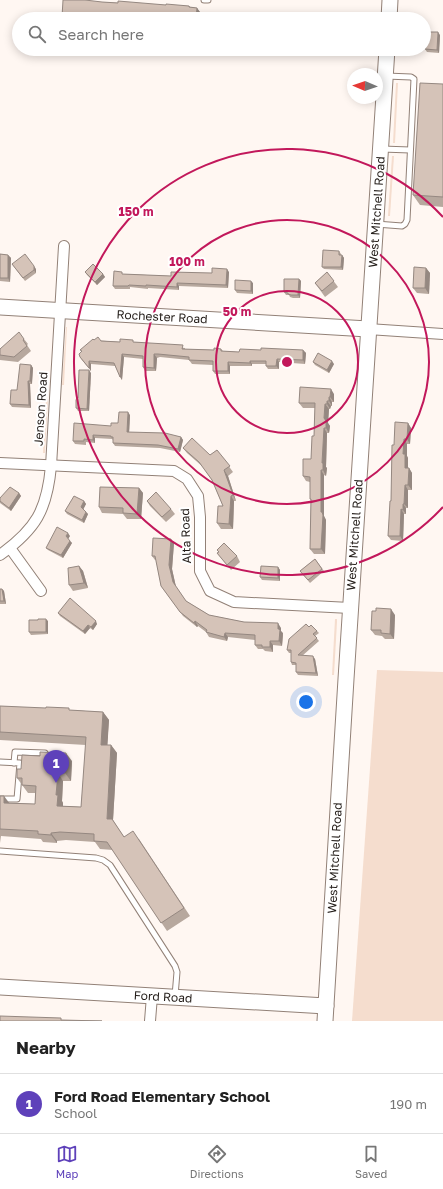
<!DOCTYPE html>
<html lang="en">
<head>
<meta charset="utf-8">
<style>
  body { margin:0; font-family:"Golos Text",sans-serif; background:#f6f6f6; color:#222 }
  .compass { position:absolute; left:347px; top:68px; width:36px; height:36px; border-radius:50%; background:#fff; box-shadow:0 2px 10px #0003; rotate:272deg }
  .you { position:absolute; left:306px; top:702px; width:14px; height:14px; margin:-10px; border:3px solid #fff; border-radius:50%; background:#1a73e8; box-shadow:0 0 0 6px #1a73e833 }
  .badge { display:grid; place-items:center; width:26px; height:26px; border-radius:50%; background:#5e41ba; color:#fff; font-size:13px; font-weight:700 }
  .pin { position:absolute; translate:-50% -33px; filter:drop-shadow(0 1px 2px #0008) }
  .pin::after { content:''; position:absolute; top:21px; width:14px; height:12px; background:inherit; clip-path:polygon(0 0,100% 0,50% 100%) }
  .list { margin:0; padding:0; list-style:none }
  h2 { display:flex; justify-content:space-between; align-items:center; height:52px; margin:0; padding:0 16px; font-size:17px }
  h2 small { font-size:13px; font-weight:400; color:#767676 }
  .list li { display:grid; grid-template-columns:26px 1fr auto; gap:12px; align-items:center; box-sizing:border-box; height:60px; padding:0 16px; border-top:1px solid #e0e0e0 }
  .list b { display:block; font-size:15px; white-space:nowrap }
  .list p { margin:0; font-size:13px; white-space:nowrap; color:#767676 }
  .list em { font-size:13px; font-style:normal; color:#767676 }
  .icon { flex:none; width:22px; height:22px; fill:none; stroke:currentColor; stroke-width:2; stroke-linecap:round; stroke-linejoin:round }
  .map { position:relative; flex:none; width:443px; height:1021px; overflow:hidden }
  .search { position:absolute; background:#fff; box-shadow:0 2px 10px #0003; left:12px; right:12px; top:12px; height:44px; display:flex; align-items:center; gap:10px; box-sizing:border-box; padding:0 14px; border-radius:22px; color:#767676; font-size:15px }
  .sheet { height:112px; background:#fff }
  nav { display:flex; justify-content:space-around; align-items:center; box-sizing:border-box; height:56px; border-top:1px solid #e0e0e0; background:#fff; font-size:11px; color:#767676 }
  nav a { display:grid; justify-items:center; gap:2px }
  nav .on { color:#5e41ba }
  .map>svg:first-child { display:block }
  .green { fill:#f5ddce }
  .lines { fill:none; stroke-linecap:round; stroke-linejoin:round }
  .lane-casing { stroke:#928177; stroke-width:7 }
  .street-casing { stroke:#928177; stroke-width:12 }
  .secondary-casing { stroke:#928177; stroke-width:17 }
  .lane { stroke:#fff; stroke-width:5 }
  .street { stroke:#fff; stroke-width:10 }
  .secondary { stroke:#fff; stroke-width:15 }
  .wall { fill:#b7a89e }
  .shaded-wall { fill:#958881 }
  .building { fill:#d5c3b8; stroke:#958881 }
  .ring { fill:none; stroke:#c2185b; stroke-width:2 }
  .labels { text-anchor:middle; stroke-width:4; stroke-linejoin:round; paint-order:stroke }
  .street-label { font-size:12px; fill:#241e1a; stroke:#fff }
  .centre { fill:#c2185b; stroke:#fff; stroke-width:2 }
  .ring-label { font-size:12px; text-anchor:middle; font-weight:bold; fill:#c2185b; stroke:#fff; stroke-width:4; stroke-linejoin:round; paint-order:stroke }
</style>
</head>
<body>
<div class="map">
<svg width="443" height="1021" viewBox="0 0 443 1021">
  <rect width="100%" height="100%" fill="#fff7f2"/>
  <g class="green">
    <polygon points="396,83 398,83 395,143 393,143"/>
    <polygon points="392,156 394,156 390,216 388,216"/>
    <polygon points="66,327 67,327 64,385 62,385"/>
    <polygon points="46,399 48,399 45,453 43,453"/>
    <polygon points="335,619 337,619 337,622 334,675 332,675"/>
    <polygon points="377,670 443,672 443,1021 352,1021"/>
  </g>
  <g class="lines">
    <defs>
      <g id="lane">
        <polyline points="204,0 208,0"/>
        <polyline points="382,149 410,150"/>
        <polyline points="376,224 402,226 405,224 407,220 414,79 411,77 386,76"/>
        <polyline points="0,762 20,763 17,799 0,799"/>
        <polyline points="14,763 15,752 45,753"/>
        <polyline points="0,851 96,858 103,860 110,865 175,966 177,972 175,996"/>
      </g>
      <g id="street">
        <polyline points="368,329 443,334"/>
        <polyline points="0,463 174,471 187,479 198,496 200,517 200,571 210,591 234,602 350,608"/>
        <polyline points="10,548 41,591"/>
        <path d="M 0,555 C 36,529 47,510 51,466 L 64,246"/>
        <polyline points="150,1021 152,996"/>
      </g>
      <g id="secondary">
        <polyline points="389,19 390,0"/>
        <polyline points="0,307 368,329"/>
        <polyline points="0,987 326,1006"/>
        <polyline points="325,1021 346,679 387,49"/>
      </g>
    </defs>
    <use href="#lane" class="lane-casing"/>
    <use href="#street" class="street-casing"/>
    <use href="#secondary" class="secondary-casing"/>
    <use href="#lane" class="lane"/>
    <use href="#street" class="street"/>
    <use href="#secondary" class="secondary"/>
  </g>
  <g class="wall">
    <polygon points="102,2 166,5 189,6 190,7 197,8 205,19 63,19 62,17"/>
    <polygon points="440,35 439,53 427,52 425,49"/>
    <polygon points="443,84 443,207 420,205 413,195"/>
    <polygon points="339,251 341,254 341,255 342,255 344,258 343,270 324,269 322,267"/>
    <polygon points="0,254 8,255 11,258 10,282 0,281"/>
    <polygon points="12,264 36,269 36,273 25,281"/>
    <polygon points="426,268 430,273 429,294 417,293 413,288"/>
    <polygon points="85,272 103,274 105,277 97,285 87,275"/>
    <polygon points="229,272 228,288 179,286 179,290 148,288 148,289 130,287 130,289 115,289 113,286 124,274 171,276 212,273"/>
    <polygon points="327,272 338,287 325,297 315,283"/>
    <polygon points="299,279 301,281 300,298 293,298 290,297 289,295 286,295 284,292"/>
    <polygon points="253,283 253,294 237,293 235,290"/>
    <polygon points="24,339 28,344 27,345 31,351 18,362 0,360 0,349"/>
    <polygon points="94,340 120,342 135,342 185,348 185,349 214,350 221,349 223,351 239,352 261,350 303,350 306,353 305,364 279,362 279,369 268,369 266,366 266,364 252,364 252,366 230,366 230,374 215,374 213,371 213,365 192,364 189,360 160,357 157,358 156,371 145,371 143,367 143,359 124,357 122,380 115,366 91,364 91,371 82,360 80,357"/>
    <polygon points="313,362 334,364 329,373 315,365"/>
    <polygon points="31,365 33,368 32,381 32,384 30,384 31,408 12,407 10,404 17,390"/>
    <polygon points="91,373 89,411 78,411 76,408 78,398"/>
    <polygon points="334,394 334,402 332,402 332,406 331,406 330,409 329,409 328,423 330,426 329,433 327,433 326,467 327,468 326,476 324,475 324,516 326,520 325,554 314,554 310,549 311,500 310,499 310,482 306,481 303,476 311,459 314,436 315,408 303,408 299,403"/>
    <polygon points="130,415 129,432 181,437 183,440 180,452 160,448 115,446 113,443 113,440 112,439 95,438 95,443 86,442 86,445 75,444 73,441 118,423"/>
    <polygon points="408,423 411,428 410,444 407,444 407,456 408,458 408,468 409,468 412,473 412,490 408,490 408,508 406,508 406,514 404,514 403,541 391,540 388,536 391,501 394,445"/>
    <polygon points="183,448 210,455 217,450 233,472 228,476 236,501 234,501 233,529 221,529 217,523 223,506 212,480 203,467 187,453"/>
    <polygon points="139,488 143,493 141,519 127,519 123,514 102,513 99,507"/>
    <polygon points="19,493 21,496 11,511 0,503 0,498"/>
    <polygon points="84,501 86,504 83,509 88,514 84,523 67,514 65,511"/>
    <polygon points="147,501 171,509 175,514 166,522 150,506"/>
    <polygon points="70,536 68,539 72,543 63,558 48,550 46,548"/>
    <polygon points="174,543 172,569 176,587 186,601 209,615 244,622 281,628 281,631 283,635 282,646 273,645 273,652 265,651 263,649 258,649 255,645 255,640 228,637 227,641 209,637 206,632 198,626 197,627 183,616 161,586 156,560 155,560 152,556"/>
    <polygon points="217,553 237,556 240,562 231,570"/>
    <polygon points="315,559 324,571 310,583 300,571"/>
    <polygon points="79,566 83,571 88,588 73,591 69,585"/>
    <polygon points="278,567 280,570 280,581 262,580 260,577"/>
    <polygon points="0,589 2,589 4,591 6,604 0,604"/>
    <polygon points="376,611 395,615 394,639 385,639 382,636 375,635 371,630"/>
    <polygon points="58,613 97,624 93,630 90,628 85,634 60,616"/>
    <polygon points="38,620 48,621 48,634 31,635 29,632"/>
    <polygon points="309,627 317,631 319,633 315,636 319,641 302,656 315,659 318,676 298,675 296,672 296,665 292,665 291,662 291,653 289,653 287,650"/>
    <polygon points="0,706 103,712 109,720 107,745 111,745 117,753 113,820 124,837 139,839 190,916 167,931 113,850 100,849 95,842 66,840 57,841 57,843 43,842 41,839 1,836 0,843 0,796 9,803 35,804 35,793 28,793 17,778 21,769 72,761 71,781 63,781 62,801 63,803 63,806 81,807 86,745 0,740"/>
  </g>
  <g class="shaded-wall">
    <polygon points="189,6 197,16 197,8 205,19 196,19 189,7"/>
    <polygon points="438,32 440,35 439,53 437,50"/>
    <polygon points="8,255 11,258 10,282 8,278"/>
    <polygon points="342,255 344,258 343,270 341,267"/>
    <polygon points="34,266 36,269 36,273 34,270"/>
    <polygon points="426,268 430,273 429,294 425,288"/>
    <polygon points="227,269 229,272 228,288 226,285"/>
    <polygon points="103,274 105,277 97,285 95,282"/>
    <polygon points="299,279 301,281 300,298 298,295"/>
    <polygon points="251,281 253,283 253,294 251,291"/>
    <polygon points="177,283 179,286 179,290 177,287"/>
    <polygon points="303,350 306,353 305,364 303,360"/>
    <polygon points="122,354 124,357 122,380 120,377"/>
    <polygon points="154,354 157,358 156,371 154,368"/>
    <polygon points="277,359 279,362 279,369 276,366"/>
    <polygon points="89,361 91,364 91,371 89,368"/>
    <polygon points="250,361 252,364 252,366 250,363"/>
    <polygon points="332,361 334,364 329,373 327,370"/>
    <polygon points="228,362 230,366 230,374 228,371"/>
    <polygon points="31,365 33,368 32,384 30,381"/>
    <polygon points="89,370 91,373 89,411 87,409"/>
    <polygon points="28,381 30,384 31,408 29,405"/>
    <polygon points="331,389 334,394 334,402 330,397"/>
    <polygon points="329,397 332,402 332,406 329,401"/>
    <polygon points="327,401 331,406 330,409 327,404"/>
    <polygon points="325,404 329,409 328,423 330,426 329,433 326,428 324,418"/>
    <polygon points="128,412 130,415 129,435 127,432"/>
    <polygon points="408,423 411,428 410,444 407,439"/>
    <polygon points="324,428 327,433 326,467 327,468 326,476 323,470 322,463"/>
    <polygon points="93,435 95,438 95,443 93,440"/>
    <polygon points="181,437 183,440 180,452 178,449"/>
    <polygon points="404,439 407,444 407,456 408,458 408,472 405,468 403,454"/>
    <polygon points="409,468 412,473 412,490 408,485"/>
    <polygon points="224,470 228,476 236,501 233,495"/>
    <polygon points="321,470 324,475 324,516 326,520 325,554 321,549"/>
    <polygon points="405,485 408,490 408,508 404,504"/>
    <polygon points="139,488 143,493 141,519 137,514"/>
    <polygon points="19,493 21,496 11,511 9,508"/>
    <polygon points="231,496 234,501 233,529 229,524"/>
    <polygon points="84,501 86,504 83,510 81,507"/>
    <polygon points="403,504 406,508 406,514 403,510"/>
    <polygon points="401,509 404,514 403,541 400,536"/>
    <polygon points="86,512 88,514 84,523 82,520"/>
    <polygon points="68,533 70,536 68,539 66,536"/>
    <polygon points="171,539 174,543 172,569 176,587 173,582 169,565"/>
    <polygon points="70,541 72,543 63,558 61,555"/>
    <polygon points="79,566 83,571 88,588 84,583"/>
    <polygon points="278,567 280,570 280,581 278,578"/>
    <polygon points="2,589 4,591 6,604 4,601"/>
    <polygon points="391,609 395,615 394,639 390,634"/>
    <polygon points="46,619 48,621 48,634 46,632"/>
    <polygon points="96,621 97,624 93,630 91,627"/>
    <polygon points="195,621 198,626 197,627 194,623"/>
    <polygon points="278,623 281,628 281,631 283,633 282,646 279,641 278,629"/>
    <polygon points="88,625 90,628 85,634 83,631"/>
    <polygon points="225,633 228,637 227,641 224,637"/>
    <polygon points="270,641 273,645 273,652 270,647"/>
    <polygon points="313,656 315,659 318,676 316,673"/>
    <polygon points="103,712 109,720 107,753 101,745"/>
    <polygon points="111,745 117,753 113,820 107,819"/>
    <polygon points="66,753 72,761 71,781 65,773"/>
    <polygon points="58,773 63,781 62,801 63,803 63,814 57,806 56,795"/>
    <polygon points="4,796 10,804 4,803"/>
    <polygon points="51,833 57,841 57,843 51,835"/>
  </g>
  <g class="building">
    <polygon points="63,0 85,0 102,2 118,3 118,1 166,5 166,4 189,6 189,7 197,8 196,19 96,19 62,17"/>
    <polygon points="426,32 438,32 437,50 425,49"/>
    <polygon points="420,83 443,84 443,197 413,195"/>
    <polygon points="323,250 339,251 339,255 342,255 341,267 322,267"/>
    <polygon points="0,254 8,255 8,278 0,278"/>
    <polygon points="25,254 34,266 34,270 23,278 12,264"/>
    <polygon points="93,264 103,274 95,282 85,272"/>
    <polygon points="414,267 426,268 425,288 413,288"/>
    <polygon points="212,268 227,269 226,285 177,283 177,287 146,285 146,286 129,285 128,286 113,286 114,271 122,272 122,274 171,276 171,272 212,273"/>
    <polygon points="327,272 334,281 322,291 315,283"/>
    <polygon points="284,279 299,279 298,295 291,295 288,294 288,293 284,292"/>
    <polygon points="235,280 251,281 251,291 235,290"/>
    <polygon points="19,332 24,339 23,340 27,346 14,357 0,355 0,349"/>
    <polygon points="98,337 101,341 120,342 120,339 133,340 133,342 183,345 182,349 214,350 214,348 221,349 221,351 239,352 240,349 261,350 261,348 303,350 303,360 277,359 276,366 266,366 266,361 250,361 250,363 228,362 228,371 213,371 213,361 189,360 189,357 158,354 154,354 154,368 143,367 143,356 122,354 120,377 114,363 89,361 89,368 80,357 79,354 82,351 80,350 93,339 94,340"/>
    <polygon points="318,353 332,361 327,370 313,362"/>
    <polygon points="20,364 31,365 30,379 30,381 28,381 29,405 10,404 11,390 17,390"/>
    <polygon points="79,370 89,370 87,409 76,408 76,400 77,398 78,398"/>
    <polygon points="300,387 331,389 330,397 329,397 329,401 327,401 327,404 325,404 324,418 326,421 326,428 324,428 322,463 323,463 323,470 321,470 321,512 322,512 323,515 321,549 310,549 311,499 310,499 310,477 303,476 303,459 311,459 312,436 314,436 315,403 299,403"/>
    <polygon points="119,412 128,412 127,432 165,433 181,437 178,449 158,445 113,443 113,437 111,437 111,436 93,435 93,440 84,439 84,441 73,441 74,423 111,426 111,423 118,423"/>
    <polygon points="395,422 408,423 407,439 404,439 403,454 405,454 405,468 409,468 408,485 405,485 404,504 403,504 403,510 401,509 400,536 388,536 390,501 391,501 392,445 394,445"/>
    <polygon points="192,438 210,455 217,450 230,466 224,470 233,495 231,496 229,524 217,523 218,506 223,506 212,480 199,462 183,448"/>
    <polygon points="10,487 19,493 9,508 0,501 0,498"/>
    <polygon points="100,487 139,488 137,514 123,513 123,508 99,507"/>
    <polygon points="156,492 171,509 162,517 147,501"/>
    <polygon points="74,496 84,501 81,507 86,512 82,520 65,511"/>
    <polygon points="57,527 68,533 66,536 70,541 61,555 46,548"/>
    <polygon points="153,538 171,539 169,565 173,582 186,601 209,615 244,622 278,623 278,629 279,629 280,630 279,641 270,641 270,647 262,647 262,645 255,645 255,635 225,633 224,637 206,632 207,630 195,621 194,623 180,612 161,586 155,556 152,556"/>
    <polygon points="224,543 237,556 227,565 217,553 219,552 217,550"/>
    <polygon points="315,559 322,569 308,580 300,571"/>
    <polygon points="79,566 84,583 69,585 68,568"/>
    <polygon points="261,566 278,567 278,578 260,577"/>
    <polygon points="0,589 2,589 4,601 0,601"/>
    <polygon points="70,598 96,621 91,627 88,625 83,631 58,613"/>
    <polygon points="376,608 391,609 390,634 381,633 381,630 371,630 372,611 376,611"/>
    <polygon points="38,619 46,619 46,632 29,632 29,620 38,620"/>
    <polygon points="306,624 309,627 311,625 317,631 313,634 317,638 298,655 313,656 316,673 296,672 296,663 291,662 291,650 287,650 289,639"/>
    <polygon points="0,706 46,708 46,707 69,708 69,710 103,712 101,745 111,745 107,819 112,819 124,837 133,831 184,908 161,923 107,842 94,841 94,834 60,832 51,833 51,835 38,834 38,831 0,829 0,796 4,796 4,803 35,804 36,786 22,785 22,778 17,778 17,769 21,769 22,755 40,756 40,752 66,753 65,773 58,773 56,795 58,795 57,806 81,807 86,737 0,732"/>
    <polygon points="0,1016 61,1018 61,1020 102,1021 0,1021"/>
  </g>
  <g class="ring">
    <circle cx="287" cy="362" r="71"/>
    <circle cx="287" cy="362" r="142"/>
    <path d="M443 507A213 213 0 1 1 443 217"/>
  </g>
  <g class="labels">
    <g class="street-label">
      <text transform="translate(377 212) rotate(-86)" y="4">West Mitchell Road</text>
      <text transform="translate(162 317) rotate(3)" y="4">Rochester Road</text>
      <text transform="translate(41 409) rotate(-86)" y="4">Jenson Road</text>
      <text transform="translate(355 535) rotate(-86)" y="4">West Mitchell Road</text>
      <text transform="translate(186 536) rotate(-92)" y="4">Alta Road</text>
      <text transform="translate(335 858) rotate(-87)" y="4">West Mitchell Road</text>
      <text transform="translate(163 997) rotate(3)" y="4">Ford Road</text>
    </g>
  </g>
  <circle cx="287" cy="362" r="6" class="centre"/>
  <g class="ring-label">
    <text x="136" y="216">150 m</text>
    <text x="187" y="266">100 m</text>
    <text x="237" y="316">50 m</text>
  </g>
</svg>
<svg class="compass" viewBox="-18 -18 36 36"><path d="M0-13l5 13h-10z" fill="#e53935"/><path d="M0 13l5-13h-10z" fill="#767676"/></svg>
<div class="you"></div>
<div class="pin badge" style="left:56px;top:783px">1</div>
<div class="search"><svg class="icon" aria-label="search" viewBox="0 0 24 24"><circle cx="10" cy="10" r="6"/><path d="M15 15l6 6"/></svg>Search here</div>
</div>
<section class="sheet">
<h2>Nearby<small></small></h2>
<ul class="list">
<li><span class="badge">1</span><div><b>Ford Road Elementary School</b><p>School</p></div><em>190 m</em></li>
</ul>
</section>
<nav>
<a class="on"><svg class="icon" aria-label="map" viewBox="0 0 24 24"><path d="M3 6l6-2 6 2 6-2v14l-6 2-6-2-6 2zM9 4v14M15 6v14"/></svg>Map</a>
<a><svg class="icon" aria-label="directions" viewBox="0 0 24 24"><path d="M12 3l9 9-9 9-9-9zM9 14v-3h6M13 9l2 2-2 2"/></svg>Directions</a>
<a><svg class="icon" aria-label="saved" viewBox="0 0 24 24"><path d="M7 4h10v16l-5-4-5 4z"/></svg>Saved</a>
</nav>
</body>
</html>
